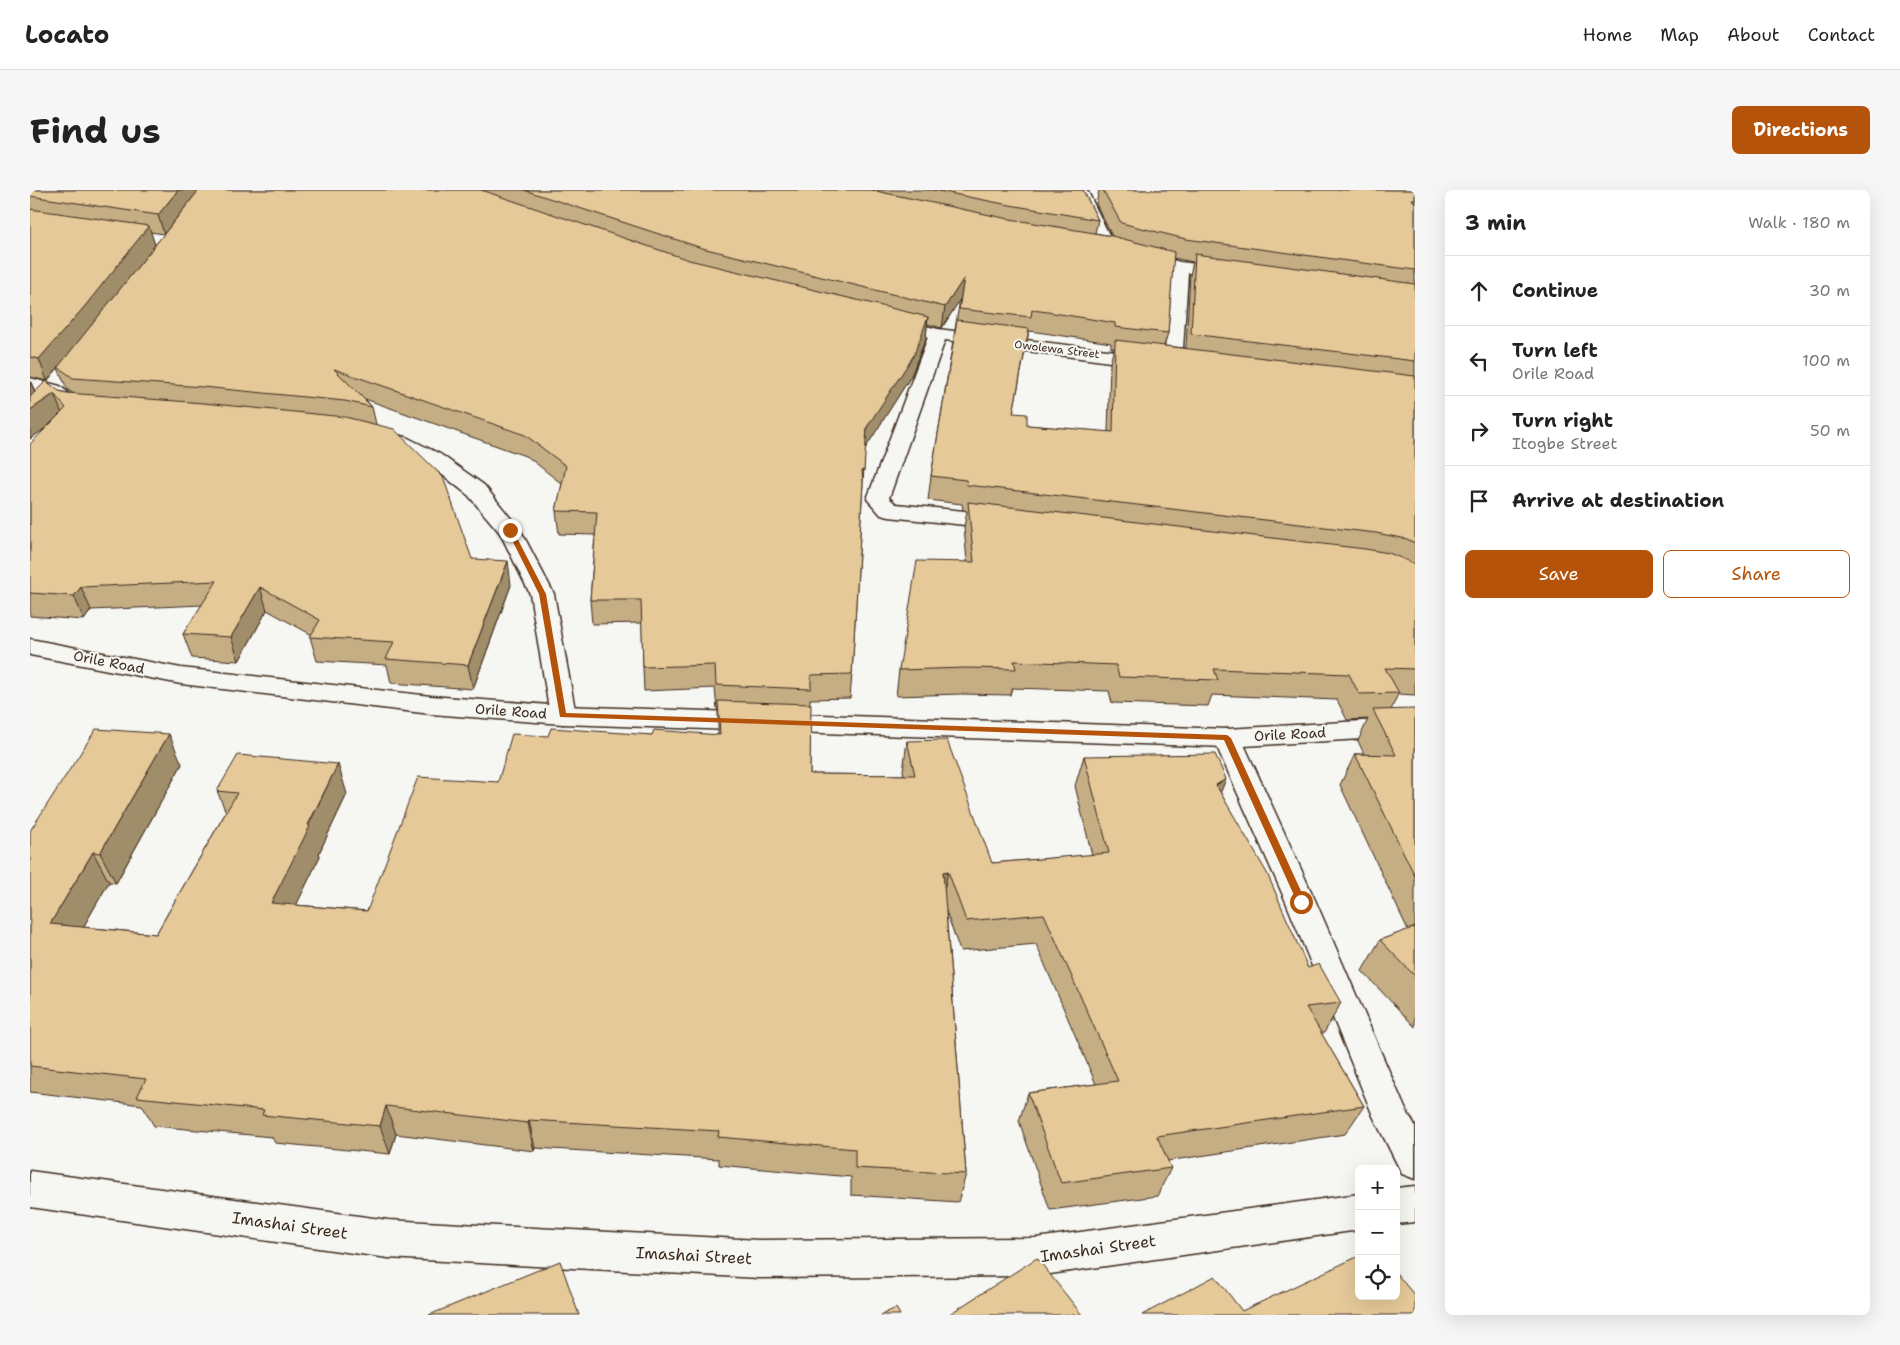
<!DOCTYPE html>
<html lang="en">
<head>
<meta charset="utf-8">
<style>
  body { margin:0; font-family:"Shantell Sans",sans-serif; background:#f6f6f6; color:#222 }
  .controls { position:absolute; right:15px; bottom:15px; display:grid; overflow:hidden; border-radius:8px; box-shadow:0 5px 20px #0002 }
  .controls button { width:45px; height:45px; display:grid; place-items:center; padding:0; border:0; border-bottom:1px solid #e0e0e0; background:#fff; color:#222; font:25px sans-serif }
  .stop { position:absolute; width:15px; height:15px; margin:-11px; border:4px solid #b45309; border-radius:50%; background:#fff }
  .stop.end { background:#b45309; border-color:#fff; box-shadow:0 1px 5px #0008 }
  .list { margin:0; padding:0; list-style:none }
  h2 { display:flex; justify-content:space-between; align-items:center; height:65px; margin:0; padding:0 20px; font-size:21px }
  h2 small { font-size:16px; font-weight:400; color:#767676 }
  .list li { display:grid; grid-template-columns:32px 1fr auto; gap:15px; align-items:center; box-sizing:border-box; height:70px; padding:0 20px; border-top:1px solid #e0e0e0 }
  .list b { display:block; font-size:19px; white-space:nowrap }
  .list p { margin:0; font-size:16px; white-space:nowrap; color:#767676 }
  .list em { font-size:16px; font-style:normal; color:#767676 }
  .actions { display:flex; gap:10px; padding:15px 20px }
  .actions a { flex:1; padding:11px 0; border:1px solid #b45309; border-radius:8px; text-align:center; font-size:18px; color:#b45309 }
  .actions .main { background:#b45309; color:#fff }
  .icon { flex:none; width:28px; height:28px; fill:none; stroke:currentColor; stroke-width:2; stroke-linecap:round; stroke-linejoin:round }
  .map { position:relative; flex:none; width:1385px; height:1125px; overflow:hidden; border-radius:8px }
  header { display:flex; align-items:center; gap:30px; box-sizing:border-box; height:70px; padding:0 25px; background:#fff; border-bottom:1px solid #e0e0e0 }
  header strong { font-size:24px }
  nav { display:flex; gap:28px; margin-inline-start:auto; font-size:18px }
  .intro { display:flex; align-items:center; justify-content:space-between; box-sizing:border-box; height:120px; padding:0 30px }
  h1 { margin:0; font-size:35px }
  .button { padding:12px 22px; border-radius:8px; background:#b45309; color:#fff; font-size:18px; font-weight:700 }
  main { display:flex; gap:30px; padding:0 30px }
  aside { flex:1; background:#fff; border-radius:8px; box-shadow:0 5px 20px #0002 }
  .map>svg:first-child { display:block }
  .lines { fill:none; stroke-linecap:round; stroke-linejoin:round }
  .street-casing { stroke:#3b2a1e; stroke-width:3 }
  .secondary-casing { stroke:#3b2a1e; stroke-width:3 }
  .street { fill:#f6f6f2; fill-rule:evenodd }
  .secondary { fill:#f6f6f2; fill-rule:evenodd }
  .wall { fill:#c5ad84; stroke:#3b2a1e; fill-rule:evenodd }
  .shaded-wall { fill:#a08d6b; stroke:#3b2a1e }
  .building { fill:#e5c999; stroke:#3b2a1e }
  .route { fill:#b45309 }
  .labels { text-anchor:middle; stroke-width:4; stroke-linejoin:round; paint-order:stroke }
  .far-street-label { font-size:11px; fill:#3b2a1e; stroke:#f6f6f2 }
  .street-label { font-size:14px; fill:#3b2a1e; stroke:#f6f6f2 }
  .near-street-label { font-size:16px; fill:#3b2a1e; stroke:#f6f6f2 }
</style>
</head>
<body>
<header>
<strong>Locato</strong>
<nav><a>Home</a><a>Map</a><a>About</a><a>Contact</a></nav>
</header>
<div class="intro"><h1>Find us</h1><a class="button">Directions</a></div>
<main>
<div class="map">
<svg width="1385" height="1125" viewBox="0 0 1385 1125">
  <rect width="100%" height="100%" fill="#f6f6f2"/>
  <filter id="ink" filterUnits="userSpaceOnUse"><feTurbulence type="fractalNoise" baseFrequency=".02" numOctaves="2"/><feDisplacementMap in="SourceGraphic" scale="10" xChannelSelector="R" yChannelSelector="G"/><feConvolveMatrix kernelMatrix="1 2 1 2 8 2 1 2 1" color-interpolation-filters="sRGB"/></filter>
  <g filter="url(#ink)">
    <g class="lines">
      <defs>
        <g id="street">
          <polygon points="1043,0 1057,0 1086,59 1084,62 1072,62 1070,59"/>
          <polygon points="1108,61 1150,72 1198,78 1204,79 1206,83 1204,87 1198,88 1158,83 1152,174 1150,178 1143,180 1136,178 1134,174 1141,80 1102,69 1100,66 1102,63"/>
          <polygon points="859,127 908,139 1118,165 1125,167 1127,171 1125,175 1118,177 915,150 859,308 866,314 973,325 981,327 984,332 981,337 973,339 859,327 851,325 837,309 898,147 853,136 850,132 853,128"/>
          <path d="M 0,188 L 30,196 L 51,214 L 48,218 C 32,222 28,210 16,204 C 11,202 5,201 0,200 Z"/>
          <polygon points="351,242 376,247 410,264 454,295 491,341 524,404 546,525 542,531 533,534 524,531 520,525 500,404 470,343 438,305 396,272 363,256 344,252 341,248 344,244"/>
          <polygon points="1197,539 1207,541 1211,548 1286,712 1375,918 1385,936 1385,989 1372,984 1343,926 1256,712 1183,548 1187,541"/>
          <polygon points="0,981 358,1030 729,1050 1006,1048 1329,1004 1329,1040 1006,1086 729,1088 358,1068 0,1017"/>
          <polygon points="1385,996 1385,1032 1366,1034 1366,998"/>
        </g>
        <polygon id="secondary" points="0,449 151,478 401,506 533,516 1197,539 1332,531 1385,530 1385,548 1332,549 1197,557 533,534 401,524 151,494 0,465"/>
      </defs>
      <use href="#street" class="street-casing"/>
      <use href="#secondary" class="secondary-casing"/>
      <use href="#street" class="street"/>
      <use href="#secondary" class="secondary"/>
    </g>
    <path class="wall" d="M 0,0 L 1053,0 L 1068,30 L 1065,43 L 1082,46 L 1066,14 L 1069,0 L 1385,0 L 1385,505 L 1368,504 L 1361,520 L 1385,522 L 1385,837 L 1332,781 L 1350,750 L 1378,740 L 1310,595 L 1325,564 L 1334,564 L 1328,551 L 1338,529 L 1317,530 L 1307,510 L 1182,505 L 1178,516 L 1082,513 L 1079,501 L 982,498 L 980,505 L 931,504 L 866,506 L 869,480 L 937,372 L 934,337 L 937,321 L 933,320 L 932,314 L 898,310 L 901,286 L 930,109 L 912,138 L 897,134 L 896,148 L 881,186 L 835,258 L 822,484 L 820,508 L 780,509 L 780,584 L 874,585 L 873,581 L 877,551 L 962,673 L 1062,665 L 1045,596 L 1054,566 L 1191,603 L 1278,778 L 1311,813 L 1294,843 L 1291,843 L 1334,916 L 1315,944 L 1137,971 L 1141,978 L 1127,1006 L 1020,1020 L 989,931 L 998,903 L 1066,894 L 1006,754 L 930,761 L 916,721 L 936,984 L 928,1012 L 821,1005 L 821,987 L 689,975 L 689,969 L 505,958 L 504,961 L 366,944 L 360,964 L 245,953 L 242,947 L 124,936 L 112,915 L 0,902 L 0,641 L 152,574 L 86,693 L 79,692 L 53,737 L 126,744 L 196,622 L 187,601 L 317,604 L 289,663 L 290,666 L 266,715 L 337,721 L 468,592 L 518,546 L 622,545 L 688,545 L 688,519 L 687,519 L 685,498 L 614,501 L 613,477 L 612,433 L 562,434 L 560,410 L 565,345 L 529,344 L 526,321 L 532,294 L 498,267 L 335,209 L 342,217 L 346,234 L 442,369 L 481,395 L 443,499 L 361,493 L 357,475 L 287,471 L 280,447 L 282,445 L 237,420 L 209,471 L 162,468 L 153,444 L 172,415 L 61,420 L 54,430 L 0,426 L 0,254 L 17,237 L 0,249 L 0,190 L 5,202 L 29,201 L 37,203 L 44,204 L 37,199 L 28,178 L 17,191 L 0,187 ZM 120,42 L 134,44 L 125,55 ZM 1143,68 L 1163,72 L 1160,85 L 1156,158 L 1134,156 L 1138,143 ZM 999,141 L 1014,143 L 1081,153 L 1081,158 L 1084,158 L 1080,173 L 1078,242 L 997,235 L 983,223 Z"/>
    <g class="shaded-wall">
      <polygon points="148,0 169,0 134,44 128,25"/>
      <polygon points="119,36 125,55 63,137 17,191 9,169"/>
      <polygon points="934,88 931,108 912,138 915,117"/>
      <polygon points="898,127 896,148 881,186 835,259 837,237"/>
      <polygon points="0,190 5,203 0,210"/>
      <polygon points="24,204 33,226 0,249 0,220"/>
      <polygon points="478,371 481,395 443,499 438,475"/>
      <polygon points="51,397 61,420 54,430 44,406"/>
      <polygon points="230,397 237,420 209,471 201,447"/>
      <polygon points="139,544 152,574 86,693 70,663"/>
      <polygon points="308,574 317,604 289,663 290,666 253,743 241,713"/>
      <polygon points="1196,589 1184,619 1186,595"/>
      <polygon points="63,662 79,692 38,764 20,734"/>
      <polygon points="918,681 912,711 913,682"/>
      <polygon points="356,916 366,944 360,964 350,936"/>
      <polygon points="499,930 505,958 504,961 498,933"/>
    </g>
    <g class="building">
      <polygon points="0,0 148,0 128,25 0,6"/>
      <polygon points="169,0 451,0 659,70 898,127 884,165 837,237 834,281 832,280 833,293 822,484 781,485 781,499 686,495 685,475 613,477 611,410 560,410 567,322 526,321 536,276 495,245 304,179 342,217 315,211 173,197 43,188 28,177"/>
      <polygon points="494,0 841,0 974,28 1082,46 1144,62 1138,143 1085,137 1085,133 1018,122 1002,120 1001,127 929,119 934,88 915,117 911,116 672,58"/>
      <polygon points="904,0 1053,0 1068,30 974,14"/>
      <polygon points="1073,0 1385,0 1385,9 1382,9 1385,13 1385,80 1156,49 1091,33"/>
      <polygon points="0,19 119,36 55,116 9,169 0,167"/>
      <polygon points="1165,64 1385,94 1385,171 1161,144"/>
      <polygon points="927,130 999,139 983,223 997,224 997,235 1083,242 1085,150 1385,186 1385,353 1377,349 1346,343 937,295 936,290 901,286"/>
      <polygon points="16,191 29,201 37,203 173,213 315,227 364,239 413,287 442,369 478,371 438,475 356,469 364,452 280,447 290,430 230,397 201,447 153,444 187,391 51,397 44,406 0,403 0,254 36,218 24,204 0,220 0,207"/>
      <polygon points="938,312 1335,359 1359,363 1385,374 1385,479 1355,478 1369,503 1329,504 1319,484 1184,479 1188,490 1089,487 1086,475 984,471 986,479 936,478 869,480 887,371 944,372"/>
      <polygon points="688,511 781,514 780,584 885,585 877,551 917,550 962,673 1079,663 1054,566 1185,564 1196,589 1186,595 1237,683 1278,778 1289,774 1311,813 1276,817 1334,916 1127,946 1141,978 1031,993 998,903 1088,891 1014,724 936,731 918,681 913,682 936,984 825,978 825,959 688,947 689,941 499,930 498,933 356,916 350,936 232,925 234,920 107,907 116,889 0,876 0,641 66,539 139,544 70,663 63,662 20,734 126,744 207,603 187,601 208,565 308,574 278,635 280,636 241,713 337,721 388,587 468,592 482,544 518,546 521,538 622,545 624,540 690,545"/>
      <polygon points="1384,519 1385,522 1385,686 1325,564 1366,565 1343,520"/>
      <polygon points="1385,737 1385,786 1350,750"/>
      <polygon points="1329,1066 1329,1106 1366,1106 1366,1083 1385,1106 1385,1125 1112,1125 1185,1086 1212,1121"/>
      <polygon points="1007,1068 1052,1125 918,1125"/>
      <polygon points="530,1071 549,1125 399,1125"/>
      <polygon points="866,1118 870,1125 851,1125"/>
    </g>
  </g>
  <polygon class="route" points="480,339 483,340 516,404 536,523 1197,545 1201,548 1276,712 1271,715 1267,712 1194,550 530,527 509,404 477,340"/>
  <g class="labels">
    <g class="far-street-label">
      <text transform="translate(1027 159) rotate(7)" y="4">Owolewa Street</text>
    </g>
    <g class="street-label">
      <text transform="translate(79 472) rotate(11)" y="5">Orile Road</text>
      <text transform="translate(481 521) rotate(4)" y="5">Orile Road</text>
      <text transform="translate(1260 544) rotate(-3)" y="5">Orile Road</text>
    </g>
    <g class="near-street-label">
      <text transform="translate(260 1035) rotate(8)" y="6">Imashai Street</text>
      <text transform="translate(1068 1058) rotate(-8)" y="6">Imashai Street</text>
      <text transform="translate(664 1065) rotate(3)" y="6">Imashai Street</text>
    </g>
  </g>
</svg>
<div class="controls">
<button>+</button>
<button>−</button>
<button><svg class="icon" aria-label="locate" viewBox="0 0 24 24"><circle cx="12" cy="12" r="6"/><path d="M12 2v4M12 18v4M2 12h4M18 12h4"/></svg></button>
</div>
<div class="stop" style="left:1271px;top:712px"></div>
<div class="stop end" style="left:480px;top:340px"></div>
</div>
<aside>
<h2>3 min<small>Walk · 180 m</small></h2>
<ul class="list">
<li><svg class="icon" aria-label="ahead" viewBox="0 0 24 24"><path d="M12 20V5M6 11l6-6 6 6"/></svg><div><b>Continue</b></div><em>30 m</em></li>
<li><svg class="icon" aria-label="left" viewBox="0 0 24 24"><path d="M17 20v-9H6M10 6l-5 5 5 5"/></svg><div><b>Turn left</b><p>Orile Road</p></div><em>100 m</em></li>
<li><svg class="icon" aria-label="right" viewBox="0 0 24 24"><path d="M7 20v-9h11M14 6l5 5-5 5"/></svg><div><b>Turn right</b><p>Itogbe Street</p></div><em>50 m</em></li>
<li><svg class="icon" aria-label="arrive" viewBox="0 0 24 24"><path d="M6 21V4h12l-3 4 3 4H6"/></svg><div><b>Arrive at destination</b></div></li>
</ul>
<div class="actions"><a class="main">Save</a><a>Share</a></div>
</aside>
</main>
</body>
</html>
